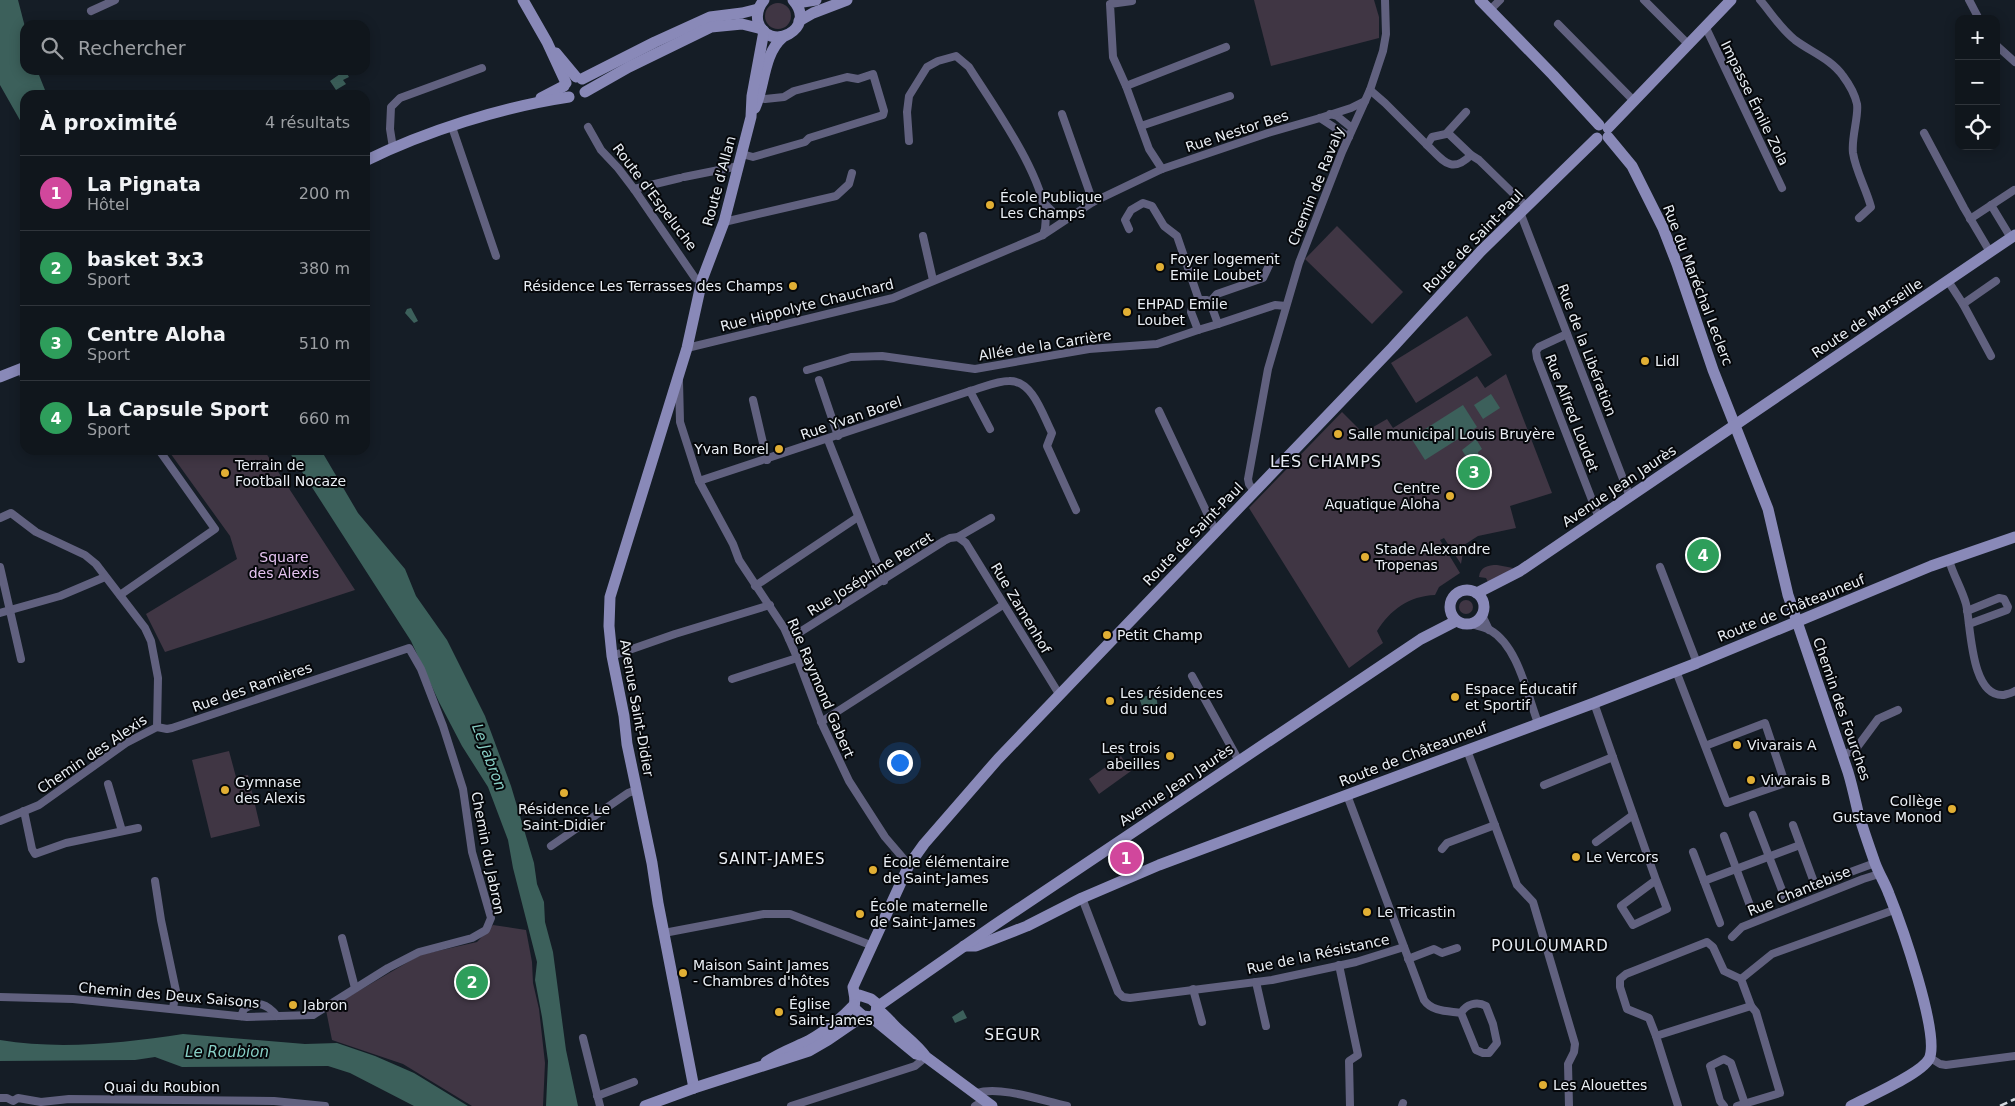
<!DOCTYPE html>
<html lang="fr">
<head>
<meta charset="utf-8">
<style>
  body { margin:0; font-family:"DejaVu Sans",sans-serif; background:#191f25; color:#f1f3f6 }
  .controls { position:absolute; right:15px; top:15px; display:grid; overflow:hidden; border-radius:10px; box-shadow:0 2px 12px #0003 }
  .controls button { width:45px; height:45px; display:grid; place-items:center; padding:0; border:0; border-bottom:1px solid #30353b; background:#10161c; color:#f1f3f6; font:25px sans-serif }
  .you { position:absolute; left:899px; top:762px; width:18px; height:18px; margin:-12px; border:4px solid #fff; border-radius:50%; background:#1a73e8; box-shadow:0 0 0 8px #1a73e833 }
  .badge { display:grid; place-items:center; width:32px; height:32px; border-radius:50%; background:#2563eb; color:#fff; font-size:16px; font-weight:700 }
  .pin { position:absolute; translate:-50% -50%; border:2px solid #fff; box-shadow:0 1px 5px #0006 }
  .list { margin:0; padding:0; list-style:none }
  h2 { display:flex; justify-content:space-between; align-items:center; height:65px; margin:0; padding:0 20px; font-size:21px }
  h2 small { font-size:16px; font-weight:400; color:#9c9fa3 }
  .list li { display:grid; grid-template-columns:32px 1fr auto; gap:15px; align-items:center; box-sizing:border-box; height:75px; padding:0 20px; border-top:1px solid #30353b }
  .list b { display:block; font-size:19px; white-space:nowrap }
  .list p { margin:0; font-size:16px; white-space:nowrap; color:#9c9fa3 }
  .list em { font-size:16px; font-style:normal; color:#9c9fa3 }
  .icon { flex:none; width:28px; height:28px; fill:none; stroke:currentColor; stroke-width:2; stroke-linecap:round; stroke-linejoin:round }
  .map { position:relative; flex:none; width:2015px; height:1106px; overflow:hidden }
  .search { position:absolute; background:#10161c; box-shadow:0 2px 12px #0003; left:20px; top:20px; width:350px; height:55px; display:flex; align-items:center; gap:12px; box-sizing:border-box; padding:0 18px; border-radius:15px; color:#9c9fa3; font-size:19px }
  .panel { position:absolute; background:#10161c; box-shadow:0 2px 12px #0003; left:20px; top:90px; width:350px; height:365px; border-radius:15px }
  .map>svg:first-child { display:block }
  .green { fill:#403644 }
  .water { fill:#3c605b }
  .lines { fill:none; stroke-linecap:round; stroke-linejoin:round }
  .street { stroke:#61617f; stroke-width:8 }
  .secondary { stroke:#8989b8; stroke-width:11 }
  .rail { stroke:#d4d9e0; stroke-width:2.5; stroke-dasharray:8 4; stroke-linecap:butt }
  .poi-dot { fill:#e1af34; stroke:#05070a; stroke-width:2 }
  .labels { text-anchor:middle; stroke-width:4; stroke-linejoin:round; paint-order:stroke }
  .street-label { font-size:14px; fill:#eaeff5; stroke:#05070a }
  .poi-label { font-size:14px; fill:#eaeff5; stroke:#05070a; text-anchor:start }
  .park-label { font-size:14px; fill:#e6c4f2; stroke:#05070a }
  .water-label { font-size:15px; font-style:italic; fill:#87cec4; stroke:#05070a }
  .neighbourhood-label { font-size:15px; letter-spacing:1px; fill:#eaeff5; stroke:#05070a }
  .quarter-label { font-size:16px; letter-spacing:1px; fill:#eaeff5; stroke:#05070a }
</style>
</head>
<body>
<div class="map">
<svg width="2015" height="1106" viewBox="0 0 2015 1106">
  <rect width="100%" height="100%" fill="#151d26"/>
  <g class="green">
    <polygon points="1254,0 1374,0 1379,17 1379,38 1271,66"/>
    <circle cx="778" cy="16" r="13"/>
    <polygon points="1337,226 1403,292 1372,324 1305,259"/>
    <polygon points="1467,316 1492,355 1416,403 1391,363"/>
    <path d="M 1506,374 L 1552,493 L 1510,506 L 1516,528 L 1478,536 L 1464,545 L 1461,564 L 1444,538 L 1440,540 L 1460,573 L 1439,587 L 1435,595 C 1409,596 1390,610 1377,631 L 1383,643 L 1349,668 L 1249,508 L 1342,412 L 1363,433 L 1387,419 L 1393,428 L 1477,376 L 1485,388 Z"/>
    <polygon points="168,450 264,450 355,590 165,652 146,614 237,559 230,536"/>
    <path d="M 1497,565 L 1513,568 L 1489,584 L 1486,578 L 1479,577 C 1480,567 1488,565 1497,565 Z"/>
    <circle cx="1466" cy="607" r="7"/>
    <polygon points="229,751 236,777 248,775 260,826 211,838 192,760"/>
    <polygon points="1121,756 1131,771 1099,794 1089,779"/>
    <polygon points="493,925 526,930 532,962 533,983 539,1009 545,1063 543,1106 472,1106 403,1064 332,1040 326,1010 420,955 477,942"/>
  </g>
  <g class="water">
    <polygon points="0,0 18,0 25,27 25,70 37,70 47,95 25,95 25,129 0,85"/>
    <polygon points="340,70 345,70 349,77 343,80 346,84 336,90 330,81 340,74"/>
    <polygon points="411,308 418,321 414,323 405,313 407,309"/>
    <polygon points="1491,394 1500,408 1483,419 1474,405"/>
    <polygon points="1463,405 1477,427 1425,460 1411,438"/>
    <polygon points="1476,439 1482,449 1478,452 1479,461 1471,465 1462,450"/>
    <polygon points="288,450 321,450 358,513 405,569 416,596 447,640 485,716 511,786 534,863 537,884 544,902 545,922 553,952 566,1050 578,1106 546,1106 548,1061 542,1017 535,980 537,962 513,868 508,840 488,787 462,746 439,702 411,641"/>
    <path d="M 1150,695 L 1155,695 C 1158,702 1158,706 1156,712 L 1146,711 L 1146,708 L 1142,706 L 1139,698 Z"/>
    <polygon points="963,1010 967,1018 955,1023 952,1017"/>
    <path d="M 183,1034 L 305,1044 L 337,1043 L 375,1056 L 414,1073 L 468,1106 L 414,1106 L 350,1073 L 328,1066 L 182,1067 L 155,1057 L 135,1060 L 0,1061 L 0,1040 C 60,1050 123,1043 183,1034 Z"/>
  </g>
  <g class="lines">
    <g class="street">
      <polyline points="1644,0 1689,45"/>
      <path d="M 1760,0 C 1772,14 1780,28 1795,40 C 1811,52 1831,59 1843,76 C 1849,84 1855,95 1857,104 C 1859,116 1851,138 1853,153 C 1856,172 1866,188 1871,207 L 1859,218"/>
      <polyline points="1969,0 1979,19"/>
      <polyline points="1132,1 1110,4 1113,57 1126,86 1149,149 1162,169"/>
      <polyline points="1490,10 1500,0"/>
      <polyline points="91,11 115,0"/>
      <polyline points="1558,24 1634,101"/>
      <polyline points="1706,28 1782,188"/>
      <polyline points="1996,45 2015,62"/>
      <polyline points="1126,86 1226,47"/>
      <polyline points="1370,90 1385,103 1427,145"/>
      <path d="M 1466,112 L 1446,134 L 1432,137 L 1427,145 C 1443,160 1451,175 1471,155"/>
      <polyline points="1062,114 1093,202"/>
      <polyline points="1330,114 1337,116 1352,128"/>
      <polyline points="1320,118 1349,137"/>
      <polyline points="1141,126 1230,96"/>
      <polyline points="452,127 496,256"/>
      <polyline points="588,127 601,150 618,168 634,189 695,278 702,280"/>
      <polyline points="1924,133 1964,208 1990,252"/>
      <polyline points="1446,134 1449,134 1471,155 1479,160 1526,206"/>
      <path d="M 909,141 L 907,112 L 909,96 L 927,67 L 938,61 L 956,56 L 969,67 C 990,101 1060,196 1043,235"/>
      <polyline points="393,148 390,129 391,107 400,98 482,68"/>
      <polyline points="742,154 753,157 805,142 809,138 883,115 884,111 873,74 858,79 847,77 794,91 784,97 765,99 756,97"/>
      <polyline points="684,177 739,166"/>
      <polyline points="634,189 680,178"/>
      <polyline points="1042,201 1056,215 1074,215"/>
      <polyline points="1991,205 2011,238"/>
      <polyline points="1520,212 1630,497"/>
      <polyline points="1970,219 2014,190"/>
      <polyline points="724,222 836,196 849,184 852,173"/>
      <polyline points="1129,229 1125,220 1131,210 1143,203 1152,206 1164,226 1177,236 1199,300 1207,300 1210,302"/>
      <polyline points="923,236 933,280"/>
      <polyline points="1273,257 1263,278 1217,294 1210,302 1218,324 1275,305 1286,306"/>
      <polyline points="1948,281 1963,304 1996,281"/>
      <polyline points="1199,300 1193,304 1191,312 1198,330 1218,324"/>
      <polyline points="1963,304 1991,356"/>
      <polyline points="1567,334 1539,347 1536,351 1537,358 1599,518"/>
      <polyline points="687,348 893,298 1043,235 1093,202 1162,169 1268,133 1320,118 1351,108 1365,101"/>
      <polyline points="21,369 25,379"/>
      <polyline points="807,370 851,357 882,356 975,369 1089,349 1157,344 1198,330"/>
      <polyline points="819,380 838,436"/>
      <polyline points="679,381 680,422 699,481 733,544 739,560 784,628 799,662 823,726 849,781 885,837 909,865"/>
      <polyline points="970,391 990,429"/>
      <polyline points="753,400 767,460"/>
      <polyline points="1159,411 1216,532"/>
      <polyline points="828,440 884,581"/>
      <path d="M 699,481 L 970,391 C 982,388 996,381 1009,381 C 1033,380 1043,416 1052,433 L 1047,446 L 1076,510"/>
      <polyline points="1254,491 1249,484 1248,479 1268,369 1299,263 1342,152 1370,90 1383,51 1386,34 1385,0"/>
      <polyline points="0,518 11,513 36,532 85,555 96,564 145,628 151,641 158,678 157,727 126,743 39,805 0,821"/>
      <polyline points="958,537 966,543 1059,694"/>
      <path d="M 1949,560 C 1953,575 1962,589 1966,604 C 1971,624 1970,698 2004,695 C 2007,694 2012,693 2015,691"/>
      <polyline points="0,567 21,659"/>
      <polyline points="1660,567 1697,663"/>
      <polyline points="755,586 858,517"/>
      <polyline points="120,595 215,529 159,450"/>
      <polyline points="1967,611 1999,598 2004,599 2008,607 2007,610 1969,624"/>
      <polyline points="0,613 60,596 105,577"/>
      <polyline points="1482,615 1489,630"/>
      <path d="M 1471,624 C 1477,626 1484,627 1490,630 C 1518,646 1527,694 1538,723"/>
      <polyline points="789,639 944,541 950,538 958,537 991,518"/>
      <polyline points="612,656 675,634 770,605"/>
      <polyline points="1676,671 1727,803 1785,783 1765,723 1705,746"/>
      <polyline points="1192,676 1239,761"/>
      <polyline points="732,679 797,658"/>
      <polyline points="1594,703 1656,880 1621,906 1633,925 1667,909 1656,880"/>
      <polyline points="821,722 1003,605"/>
      <polyline points="1467,750 1517,885 1533,902 1575,1044 1574,1052 1568,1064 1569,1106"/>
      <polyline points="1842,755 1855,750 1878,719 1898,710"/>
      <polyline points="108,784 122,831"/>
      <polyline points="1544,785 1613,757"/>
      <path d="M 1347,795 L 1424,1000 C 1432,1012 1449,1011 1461,1013 L 1476,1050 L 1483,1053 L 1489,1053 L 1497,1043 L 1493,1024 L 1486,1006 C 1477,1001 1466,1004 1461,1013"/>
      <polyline points="24,811 32,849 35,854 66,843 138,828"/>
      <polyline points="1753,815 1785,898"/>
      <polyline points="1793,825 1815,885 1875,863"/>
      <polyline points="1724,836 1752,911"/>
      <polyline points="1596,842 1633,815"/>
      <polyline points="551,846 628,793 636,790"/>
      <polyline points="1442,849 1447,843 1495,825"/>
      <polyline points="1693,852 1704,881 1800,845"/>
      <polyline points="155,881 161,920 176,991 173,1008"/>
      <polyline points="1704,881 1720,923"/>
      <polyline points="1082,898 1118,992 1123,997 1130,998 1272,980 1356,962 1404,947"/>
      <polyline points="664,933 764,914 790,914 873,946"/>
      <polyline points="1732,937 1742,927 1863,879 1879,874"/>
      <polyline points="342,938 355,988"/>
      <polyline points="1408,959 1434,949 1442,953 1457,948"/>
      <polyline points="1339,965 1358,1055 1349,1061 1350,1106"/>
      <polyline points="1256,982 1266,1026"/>
      <polyline points="1193,989 1202,1022"/>
      <polyline points="0,997 73,999 247,1017 313,1015 388,968 419,952 472,938 486,930 491,918 472,852 463,789 443,726 421,669 409,648 172,728 167,729 157,727"/>
      <polyline points="1751,1006 1741,979 1772,954 1894,910"/>
      <path d="M 241,1016 L 244,1009 C 258,1000 267,1004 277,1016"/>
      <polyline points="1656,1036 1649,1018 1627,1009 1620,987 1620,979 1626,974 1707,942 1713,947 1724,971 1741,979"/>
      <polyline points="583,1038 600,1106"/>
      <polyline points="1929,1057 1940,1064 1946,1065 2015,1056"/>
      <path d="M 976,1093 C 1002,1086 1040,1100 1067,1106"/>
      <polyline points="597,1096 634,1082"/>
      <polyline points="0,1098 7,1098 13,1101 18,1098 41,1102 69,1099 274,1101 325,1106"/>
      <polyline points="791,1106 915,1066 926,1057"/>
      <polyline points="975,1106 984,1101"/>
      <polyline points="1402,1106 1403,1103"/>
      <polyline points="1678,1106 1656,1036 1751,1006 1756,1012 1780,1093 1737,1106"/>
      <polyline points="1724,1106 1720,1101 1710,1066 1724,1059 1731,1063 1745,1104"/>
    </g>
    <g class="secondary">
      <polyline points="523,0 547,42 566,83"/>
      <path d="M 764,0 C 759,6 756,13 758,22 C 768,54 819,29 793,0"/>
      <polyline points="795,0 803,2 816,0"/>
      <polyline points="1480,0 1553,75 1599,125"/>
      <polyline points="799,21 813,13 847,0"/>
      <polyline points="556,53 576,77"/>
      <polyline points="582,79 655,42 710,17 742,13 758,9"/>
      <polyline points="585,92 629,67 711,27 742,24 762,29"/>
      <polyline points="541,98 564,86"/>
      <path d="M 755,108 C 765,86 763,54 783,37"/>
      <polyline points="1608,128 1731,0"/>
      <path d="M 1608,137 L 1632,166 L 1663,228 L 1677,264 L 1713,370 L 1768,509 L 1788,595 L 1848,772 C 1852,785 1855,799 1858,812 C 1863,829 1869,846 1875,863 C 1879,874 1885,883 1889,894 C 1900,921 1941,1036 1929,1059 C 1921,1074 1868,1097 1851,1106"/>
      <path d="M 365,161 C 426,131 502,107 569,97"/>
      <polyline points="0,377 25,367"/>
      <circle cx="1467" cy="607" r="17"/>
      <polyline points="1477,593 1520,571 2015,235"/>
      <polyline points="964,946 976,946 1027,926 1082,898 1159,865 1594,703 1697,663 1931,566 2015,537"/>
      <polygon points="859,995 871,999 877,1004 876,1013 871,1017 863,1016 854,1008 855,999"/>
      <polyline points="855,999 853,987 909,865 924,844 998,759 1393,347 1481,251 1597,138"/>
      <polyline points="877,1007 993,926 1421,639 1456,621"/>
      <path d="M 877,1009 C 886,1015 892,1024 900,1031 C 910,1040 919,1047 926,1057 L 992,1106"/>
      <polyline points="871,1017 916,1054 920,1055"/>
      <path d="M 766,1062 C 779,1053 793,1048 808,1041 C 826,1031 840,1020 854,1005"/>
      <polyline points="694,1088 658,903 652,863 627,744 624,716 612,656 609,626 610,597 687,348 702,280 724,222 751,117 752,96 764,31"/>
      <polyline points="645,1106 694,1088 809,1051 828,1040 863,1016"/>
    </g>
    <polyline class="rail" points="2000,1106 2015,1099"/>
  </g>
  <g class="poi-dot">
    <circle cx="990" cy="205" r="5"/>
    <circle cx="1160" cy="267" r="5"/>
    <circle cx="793" cy="286" r="5"/>
    <circle cx="1127" cy="312" r="5"/>
    <circle cx="1645" cy="361" r="5"/>
    <circle cx="1338" cy="434" r="5"/>
    <circle cx="779" cy="449" r="5"/>
    <circle cx="225" cy="473" r="5"/>
    <circle cx="1450" cy="496" r="5"/>
    <circle cx="1365" cy="557" r="5"/>
    <circle cx="1107" cy="635" r="5"/>
    <circle cx="1455" cy="697" r="5"/>
    <circle cx="1110" cy="701" r="5"/>
    <circle cx="1737" cy="745" r="5"/>
    <circle cx="1170" cy="756" r="5"/>
    <circle cx="1751" cy="780" r="5"/>
    <circle cx="225" cy="790" r="5"/>
    <circle cx="564" cy="793" r="5"/>
    <circle cx="1952" cy="809" r="5"/>
    <circle cx="1576" cy="857" r="5"/>
    <circle cx="873" cy="870" r="5"/>
    <circle cx="1367" cy="912" r="5"/>
    <circle cx="860" cy="914" r="5"/>
    <circle cx="683" cy="973" r="5"/>
    <circle cx="293" cy="1005" r="5"/>
    <circle cx="779" cy="1012" r="5"/>
    <circle cx="1543" cy="1085" r="5"/>
  </g>
  <g class="labels">
    <g class="street-label">
      <text transform="translate(1755 103) rotate(64)" y="5">Impasse Émile Zola</text>
      <text transform="translate(1237 131) rotate(-18)" y="5">Rue Nestor Bes</text>
      <text transform="translate(719 181) rotate(-75)" y="5">Route d'Allan</text>
      <text transform="translate(1316 186) rotate(-68)" y="5">Chemin de Ravaly</text>
      <text transform="translate(655 197) rotate(53)" y="5">Route d'Espeluche</text>
      <text transform="translate(1473 241) rotate(-46)" y="5">Route de Saint-Paul</text>
      <text transform="translate(1698 285) rotate(69)" y="5">Rue du Maréchal Leclerc</text>
      <text transform="translate(807 305) rotate(-14)" y="5">Rue Hippolyte Chauchard</text>
      <text transform="translate(1867 318) rotate(-34)" y="5">Route de Marseille</text>
      <text transform="translate(1045 345) rotate(-9)" y="5">Allée de la Carrière</text>
      <text transform="translate(1587 350) rotate(69)" y="5">Rue de la Libération</text>
      <text transform="translate(1572 413) rotate(69)" y="5">Rue Alfred Loudet</text>
      <text transform="translate(851 418) rotate(-19)" y="5">Rue Yvan Borel</text>
      <text transform="translate(1619 486) rotate(-34)" y="5">Avenue Jean Jaurès</text>
      <text transform="translate(1193 534) rotate(-46)" y="5">Route de Saint-Paul</text>
      <text transform="translate(870 574) rotate(-32)" y="5">Rue Joséphine Perret</text>
      <text transform="translate(1021 608) rotate(59)" y="5">Rue Zamenhof</text>
      <text transform="translate(1791 608) rotate(-22)" y="5">Route de Châteauneuf</text>
      <text transform="translate(252 687) rotate(-19)" y="5">Rue des Ramières</text>
      <text transform="translate(821 688) rotate(67)" y="5">Rue Raymond Gabert</text>
      <text transform="translate(637 708) rotate(80)" y="5">Avenue Saint-Didier</text>
      <text transform="translate(1842 709) rotate(71)" y="5">Chemin des Fourches</text>
      <text transform="translate(92 754) rotate(-34)" y="5">Chemin des Alexis</text>
      <text transform="translate(1413 754) rotate(-21)" y="5">Route de Châteauneuf</text>
      <text transform="translate(1176 785) rotate(-34)" y="5">Avenue Jean Jaurès</text>
      <text transform="translate(488 853) rotate(79)" y="5">Chemin du Jabron</text>
      <text transform="translate(1799 891) rotate(-22)" y="5">Rue Chantebise</text>
      <text transform="translate(1318 954) rotate(-12)" y="5">Rue de la Résistance</text>
      <text transform="translate(169 995) rotate(5)" y="5">Chemin des Deux Saisons</text>
      <text x="162" y="1092">Quai du Roubion</text>
    </g>
    <g class="poi-label">
      <text x="1000" y="202">École Publique<tspan x="1000" dy="16">Les Champs</tspan></text>
      <text x="1170" y="264">Foyer logement<tspan x="1170" dy="16">Emile Loubet</tspan></text>
      <text x="783" y="291" text-anchor="end">Résidence Les Terrasses des Champs</text>
      <text x="1137" y="309">EHPAD Emile<tspan x="1137" dy="16">Loubet</tspan></text>
      <text x="1655" y="366">Lidl</text>
      <text x="1348" y="439">Salle municipal Louis Bruyère</text>
      <text x="769" y="454" text-anchor="end">Yvan Borel</text>
      <text x="235" y="470">Terrain de<tspan x="235" dy="16">Football Nocaze</tspan></text>
      <text x="1440" y="493" text-anchor="end">Centre<tspan x="1440" dy="16">Aquatique Aloha</tspan></text>
      <text x="1375" y="554">Stade Alexandre<tspan x="1375" dy="16">Tropenas</tspan></text>
      <text x="1117" y="640">Petit Champ</text>
      <text x="1465" y="694">Espace Éducatif<tspan x="1465" dy="16">et Sportif</tspan></text>
      <text x="1120" y="698">Les résidences<tspan x="1120" dy="16">du sud</tspan></text>
      <text x="1747" y="750">Vivarais A</text>
      <text x="1160" y="753" text-anchor="end">Les trois<tspan x="1160" dy="16">abeilles</tspan></text>
      <text x="1761" y="785">Vivarais B</text>
      <text x="235" y="787">Gymnase<tspan x="235" dy="16">des Alexis</tspan></text>
      <text x="1942" y="806" text-anchor="end">Collège<tspan x="1942" dy="16">Gustave Monod</tspan></text>
      <text x="564" y="814" text-anchor="middle">Résidence Le<tspan x="564" dy="16">Saint-Didier</tspan></text>
      <text x="1586" y="862">Le Vercors</text>
      <text x="883" y="867">École élémentaire<tspan x="883" dy="16">de Saint-James</tspan></text>
      <text x="870" y="911">École maternelle<tspan x="870" dy="16">de Saint-James</tspan></text>
      <text x="1377" y="917">Le Tricastin</text>
      <text x="693" y="970">Maison Saint James<tspan x="693" dy="16">- Chambres d'hôtes</tspan></text>
      <text x="789" y="1009">Église<tspan x="789" dy="16">Saint-James</tspan></text>
      <text x="303" y="1010">Jabron</text>
      <text x="1553" y="1090">Les Alouettes</text>
    </g>
    <g class="park-label">
      <text x="284" y="562">Square<tspan x="284" dy="16">des Alexis</tspan></text>
    </g>
    <g class="water-label">
      <text transform="translate(489 757) rotate(69)" y="5">Le Jabron</text>
      <text x="227" y="1057">Le Roubion</text>
    </g>
    <g class="neighbourhood-label">
      <text x="772" y="864">SAINT-JAMES</text>
      <text x="1550" y="951">POULOUMARD</text>
      <text x="1013" y="1040">SEGUR</text>
    </g>
    <g class="quarter-label">
      <text x="1326" y="467">LES CHAMPS</text>
    </g>
  </g>
</svg>
<div class="controls">
<button>+</button>
<button>−</button>
<button><svg class="icon" aria-label="locate" viewBox="0 0 24 24"><circle cx="12" cy="12" r="6"/><path d="M12 2v4M12 18v4M2 12h4M18 12h4"/></svg></button>
</div>
<div class="you"></div>
<div class="pin badge" style="left:1126px;top:858px;background:#d1479c">1</div>
<div class="pin badge" style="left:472px;top:982px;background:#2e9e5b">2</div>
<div class="pin badge" style="left:1474px;top:472px;background:#2e9e5b">3</div>
<div class="pin badge" style="left:1703px;top:555px;background:#2e9e5b">4</div>
<div class="search"><svg class="icon" aria-label="search" viewBox="0 0 24 24"><circle cx="10" cy="10" r="6"/><path d="M15 15l6 6"/></svg>Rechercher</div>
<section class="panel">
<h2>À proximité<small>4 résultats</small></h2>
<ul class="list">
<li><span class="badge" style="background:#d1479c">1</span><div><b>La Pignata</b><p>Hôtel</p></div><em>200 m</em></li>
<li><span class="badge" style="background:#2e9e5b">2</span><div><b>basket 3x3</b><p>Sport</p></div><em>380 m</em></li>
<li><span class="badge" style="background:#2e9e5b">3</span><div><b>Centre Aloha</b><p>Sport</p></div><em>510 m</em></li>
<li><span class="badge" style="background:#2e9e5b">4</span><div><b>La Capsule Sport</b><p>Sport</p></div><em>660 m</em></li>
</ul>
</section>
</div>
</body>
</html>
